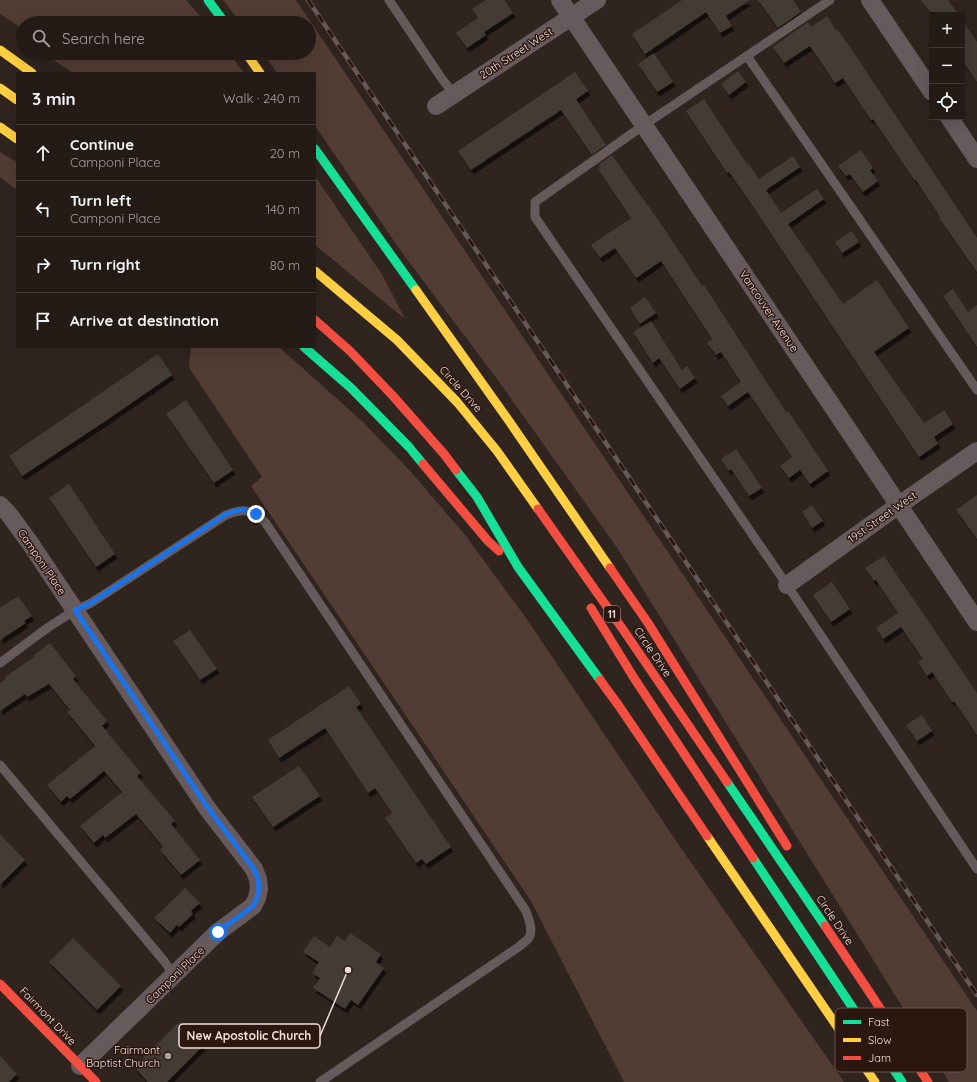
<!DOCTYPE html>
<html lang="en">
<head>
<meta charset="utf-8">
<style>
  body { margin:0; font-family:Quicksand,sans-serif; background:#2c2420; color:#f1f3f6 }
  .controls { position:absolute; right:12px; top:12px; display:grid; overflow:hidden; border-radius:0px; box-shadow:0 4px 16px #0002 }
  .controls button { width:36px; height:36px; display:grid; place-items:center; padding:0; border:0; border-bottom:1px solid #413936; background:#241b17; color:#f1f3f6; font:20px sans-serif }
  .stop { position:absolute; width:12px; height:12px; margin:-9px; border:3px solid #1a73e8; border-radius:50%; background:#fff }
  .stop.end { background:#1a73e8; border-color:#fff; box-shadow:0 1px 4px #0008 }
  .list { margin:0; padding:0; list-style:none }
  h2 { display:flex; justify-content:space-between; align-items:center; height:52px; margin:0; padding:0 16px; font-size:17px }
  h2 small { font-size:13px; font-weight:400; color:#a3a1a1 }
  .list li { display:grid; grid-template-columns:26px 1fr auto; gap:12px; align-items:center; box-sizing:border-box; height:56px; padding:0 16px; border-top:1px solid #413936 }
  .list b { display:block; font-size:15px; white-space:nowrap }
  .list p { margin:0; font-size:13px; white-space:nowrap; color:#a3a1a1 }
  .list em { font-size:13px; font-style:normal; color:#a3a1a1 }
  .icon { flex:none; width:22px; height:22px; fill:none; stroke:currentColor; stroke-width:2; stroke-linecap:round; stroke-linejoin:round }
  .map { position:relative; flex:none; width:977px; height:1082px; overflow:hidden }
  .search { position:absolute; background:#241b17; box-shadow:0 4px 16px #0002; left:16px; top:16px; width:300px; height:44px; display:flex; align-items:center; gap:10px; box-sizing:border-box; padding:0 14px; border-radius:22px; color:#a3a1a1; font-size:15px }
  .panel { position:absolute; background:#241b17; box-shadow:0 4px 16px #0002; left:16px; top:72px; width:300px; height:276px; border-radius:0px }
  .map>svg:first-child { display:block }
  .green { fill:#513d35 }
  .building { fill:#453b34; filter:url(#shadow) }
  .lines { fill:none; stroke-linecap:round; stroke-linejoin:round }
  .lane { stroke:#675a5c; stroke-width:9 }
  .street { stroke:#675a5c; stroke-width:18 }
  .fast { stroke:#16e098; stroke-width:9 }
  .slow { stroke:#ffcf43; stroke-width:9 }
  .jam { stroke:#f24e42; stroke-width:9 }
  .rail-casing { stroke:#665a58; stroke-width:4.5 }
  .rail { stroke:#2c1710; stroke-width:3; stroke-dasharray:9; stroke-linecap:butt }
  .route { stroke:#1a73e8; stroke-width:5 }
  .poi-dot { fill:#ac9e99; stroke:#2c1710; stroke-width:1.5 }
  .labels { text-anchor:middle; stroke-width:3; stroke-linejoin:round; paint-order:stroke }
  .shield { fill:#2c1710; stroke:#b4a39d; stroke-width:1 }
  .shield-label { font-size:10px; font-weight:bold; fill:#eedfda }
  .street-label { font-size:11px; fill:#eedfda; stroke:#2c1710 }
  .poi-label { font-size:11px; fill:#eedfda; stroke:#2c1710; text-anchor:end }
  .key { fill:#2c1710; stroke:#66534d; stroke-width:1 }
  .key-label { font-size:11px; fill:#eedfda }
  .leader { fill:none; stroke:#eedfda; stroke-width:1.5 }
  .callout-dot { fill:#eedfda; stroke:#2c1710; stroke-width:1.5 }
  .callout { fill:#2c1710; stroke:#eedfda; stroke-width:1.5 }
  .callout-label { font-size:12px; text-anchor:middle; font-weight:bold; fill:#eedfda }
</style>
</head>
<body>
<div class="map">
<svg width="977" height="1082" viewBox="0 0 977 1082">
  <defs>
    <filter id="shadow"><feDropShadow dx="2.5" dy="4.5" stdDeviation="0" flood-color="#0009"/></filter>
  </defs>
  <rect width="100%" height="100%" fill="#30241f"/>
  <g class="green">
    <polygon points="0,0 186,0 206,23 23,23 23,29 0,14"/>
    <polygon points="223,0 296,0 977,1011 977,1082 949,1082 618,549 497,379 403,254 315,126 315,73 277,73 263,53 309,53 309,23 241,23"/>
    <polygon points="47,53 229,53 244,73 73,73 55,61"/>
    <polygon points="0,152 17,162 17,190 0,177"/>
    <polygon points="315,176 347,223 383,276 405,319 315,245"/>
    <polygon points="191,347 279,347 364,423 411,472 466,536 526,618 683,851 844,1082 624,1082 531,901 251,486 262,477 190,369 189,365"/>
  </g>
  <g class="building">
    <polygon points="486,0 505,0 513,13 484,32 486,35 467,48 456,33 478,18 472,9"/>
    <polygon points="682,0 750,0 726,16 732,26 720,33 706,12 645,54 632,34"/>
    <polygon points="758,0 793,0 801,12 778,28"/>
    <polygon points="921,0 948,0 959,15 932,15"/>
    <polygon points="827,16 836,30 837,29 850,47 977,238 977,272 939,218 940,217 916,180 915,181 873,119 871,120 843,78 835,83 810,46 784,63 773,47 808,22 811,27"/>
    <polygon points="962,20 977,42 977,82 962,60"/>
    <polygon points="654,53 673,82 657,92 638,64"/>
    <polygon points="738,71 746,82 729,95 721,84"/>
    <polygon points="575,72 588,91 576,99 606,145 592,155 561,110 471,170 458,151"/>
    <polygon points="704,99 747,164 748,163 759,179 793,156 800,167 766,190 781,213 817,189 824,199 788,224 843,304 877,280 909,328 874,352 924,423 944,410 953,424 934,437 938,444 919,457 750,202 729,172 727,173 686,111"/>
    <polygon points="861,150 873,168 870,170 878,181 863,192 850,174 846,176 838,166"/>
    <polygon points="612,155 659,221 702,286 704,285 786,412 788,411 828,471 810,484 800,470 789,478 780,466 792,457 748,392 728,406 721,396 741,382 721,352 716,355 707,343 712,339 661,261 636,278 615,248 600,258 591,245 631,218 598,169 600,167 598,165"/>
    <polygon points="852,231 859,242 842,253 835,242"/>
    <polygon points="953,289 968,312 977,305 977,347 943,296"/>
    <polygon points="645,297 656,313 640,324 630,308"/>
    <polygon points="651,321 682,370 687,366 695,378 680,389 659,358 653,363 633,332"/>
    <polygon points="158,354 172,375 104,422 22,476 9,456"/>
    <polygon points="186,400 233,470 214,483 166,414"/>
    <polygon points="736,449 762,488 749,496 731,469 729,471 721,459"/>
    <polygon points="69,484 115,554 96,567 49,498"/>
    <polygon points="977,495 977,539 956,510"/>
    <polygon points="812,505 823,521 812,528 802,512"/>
    <polygon points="884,556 977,693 977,735 954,701 952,702 932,672 927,676 918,662 923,659 901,627 883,639 876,628 898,613 876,580 874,581 865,568"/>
    <polygon points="832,582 850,609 831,622 813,595"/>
    <polygon points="18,596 32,616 24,621 26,623 0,640 0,608"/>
    <polygon points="190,630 217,669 200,680 173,641"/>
    <polygon points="50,643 76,676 73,679 107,721 102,726 141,773 137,776 175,821 171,824 200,860 181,875 160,850 163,847 136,814 105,838 103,835 94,843 80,826 122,792 104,771 70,799 67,796 61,802 47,785 95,746 67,712 70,710 49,684 27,697 25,694 0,711 0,683 6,679 5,677 34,657 33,656"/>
    <polygon points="349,686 361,704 356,707 451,847 426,864 422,859 416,863 385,818 392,813 375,788 368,793 325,728 279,758 268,740"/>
    <polygon points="922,715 932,731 917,741 906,725"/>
    <polygon points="299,766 320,796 273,827 252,797"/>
    <polygon points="0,834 25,860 0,885"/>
    <polygon points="185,888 200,903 191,911 193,914 179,927 177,925 170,933 154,918"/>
    <polygon points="350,933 381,954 376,962 384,968 358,1005 351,1000 345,1009 313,988 320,978 312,973 319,962 303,952 314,936 330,947 337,936 345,941"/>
    <polygon points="73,938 121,986 97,1010 49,962"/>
    <polygon points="179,1022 203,1046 167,1082 148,1082 134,1067"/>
    <polygon points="0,1056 17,1074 9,1082 0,1082"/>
  </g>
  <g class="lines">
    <g class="lane">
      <polyline points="389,0 442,79 454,94"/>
      <polyline points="830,0 644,125 535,202 535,217 787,585 977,869"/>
      <polyline points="747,56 977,390"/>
      <path d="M 0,663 C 29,642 58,617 91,603 L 226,515 C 244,508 250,509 265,522 L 526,911 C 529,919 534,932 528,939 C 525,942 521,945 517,948 L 320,1082"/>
      <polyline points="0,765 164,961 174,975"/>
    </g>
    <g class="street">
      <polyline points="560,0 977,622"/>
      <polyline points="870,0 932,92"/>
      <polyline points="436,106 597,0"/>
      <polyline points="949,117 977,159"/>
      <polyline points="0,505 8,513 30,543 207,808 254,869 258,879 259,889 257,898 253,906 218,932 80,1066"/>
      <polyline points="787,585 899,505 977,451"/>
    </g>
    <g class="fast">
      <polyline points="208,0 225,23"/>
      <polyline points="315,149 416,290"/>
      <polyline points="304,347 351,388 409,447 423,464"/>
      <polyline points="456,470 477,497 518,567 600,680"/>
      <polyline points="727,782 825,926"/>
      <polyline points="753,858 902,1082"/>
    </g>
    <g class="slow">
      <polyline points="0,50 32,73"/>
      <polyline points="246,53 260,73"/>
      <polyline points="0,88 17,100"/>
      <polyline points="0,127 17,139"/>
      <polyline points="315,271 397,340 457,402 497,451 538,509"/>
      <polyline points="416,290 509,421 610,568"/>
      <polyline points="707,836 875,1082"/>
    </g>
    <g class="jam">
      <polyline points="315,320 350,351 393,396 444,454 456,470"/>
      <polyline points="423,464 488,541 499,551"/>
      <polyline points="538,509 624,631 727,782"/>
      <polyline points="610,568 648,623 787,846"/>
      <polyline points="591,608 634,678 753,858"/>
      <polyline points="600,680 619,706 707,836"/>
      <polyline points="825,926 868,990 928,1082"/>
      <polyline points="0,984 96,1082"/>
    </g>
    <defs>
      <polyline id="rail" points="308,0 977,995"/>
    </defs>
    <use href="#rail" class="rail-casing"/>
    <use href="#rail" class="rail"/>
  </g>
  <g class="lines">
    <path class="route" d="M 218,932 L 253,906 L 257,898 L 259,889 L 258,879 L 254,869 L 208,808 L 75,610 L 91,603 L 226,514 C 240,509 243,508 256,514"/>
  </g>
  <circle class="poi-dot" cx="168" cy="1056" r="4"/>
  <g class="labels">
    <rect class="shield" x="604" y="606" width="16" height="16" rx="3"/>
    <g class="shield-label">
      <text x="612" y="618">11</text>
    </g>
    <g class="street-label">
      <text transform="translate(516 53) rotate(-33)" y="4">20th Street West</text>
      <text transform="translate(769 311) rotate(56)" y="4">Vancouver Avenue</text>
      <text transform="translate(461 389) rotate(48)" y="4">Circle Drive</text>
      <text transform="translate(882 517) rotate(-35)" y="4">19st Street West</text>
      <text transform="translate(42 562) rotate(56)" y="4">Camponi Place</text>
      <text transform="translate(653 652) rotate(56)" y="4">Circle Drive</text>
      <text transform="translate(835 920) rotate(56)" y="4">Circle Drive</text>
      <text transform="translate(175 975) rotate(-44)" y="4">Camponi Place</text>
      <text transform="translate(48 1016) rotate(46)" y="4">Fairmont Drive</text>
    </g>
    <g class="poi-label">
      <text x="160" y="1054">Fairmont<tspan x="160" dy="13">Baptist Church</tspan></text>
    </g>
  </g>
  <rect x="835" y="1008" width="132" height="64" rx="6" class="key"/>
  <rect x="843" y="1020" width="18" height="4" fill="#16e098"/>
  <rect x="843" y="1038" width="18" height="4" fill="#ffcf43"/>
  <rect x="843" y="1056" width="18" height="4" fill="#f24e42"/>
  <g class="key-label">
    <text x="868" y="1026">Fast</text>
    <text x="868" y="1044">Slow</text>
    <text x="868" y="1062">Jam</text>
  </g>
  <path class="leader" d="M348 970L320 1036"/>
  <circle class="callout-dot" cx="348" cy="970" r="4"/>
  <rect class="callout" x="179" y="1024" width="141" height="24" rx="4"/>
  <g class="callout-label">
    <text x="249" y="1040">New Apostolic Church</text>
  </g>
</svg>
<div class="controls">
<button>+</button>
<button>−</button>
<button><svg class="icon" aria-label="locate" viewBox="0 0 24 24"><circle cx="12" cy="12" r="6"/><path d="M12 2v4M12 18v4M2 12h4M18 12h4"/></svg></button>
</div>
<div class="stop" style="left:218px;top:932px"></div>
<div class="stop end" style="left:256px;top:514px"></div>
<div class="search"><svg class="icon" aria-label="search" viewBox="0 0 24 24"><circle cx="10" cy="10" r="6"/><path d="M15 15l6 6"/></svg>Search here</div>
<section class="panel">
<h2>3 min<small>Walk · 240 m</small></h2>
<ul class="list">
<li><svg class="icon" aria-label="ahead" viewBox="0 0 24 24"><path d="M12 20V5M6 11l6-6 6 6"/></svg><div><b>Continue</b><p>Camponi Place</p></div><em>20 m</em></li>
<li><svg class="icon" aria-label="left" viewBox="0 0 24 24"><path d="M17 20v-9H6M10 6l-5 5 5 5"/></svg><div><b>Turn left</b><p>Camponi Place</p></div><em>140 m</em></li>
<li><svg class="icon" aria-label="right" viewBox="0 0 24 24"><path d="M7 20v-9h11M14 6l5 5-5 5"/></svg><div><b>Turn right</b></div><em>80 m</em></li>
<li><svg class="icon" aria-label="arrive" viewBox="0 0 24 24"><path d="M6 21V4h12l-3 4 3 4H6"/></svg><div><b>Arrive at destination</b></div></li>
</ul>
</section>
</div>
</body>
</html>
